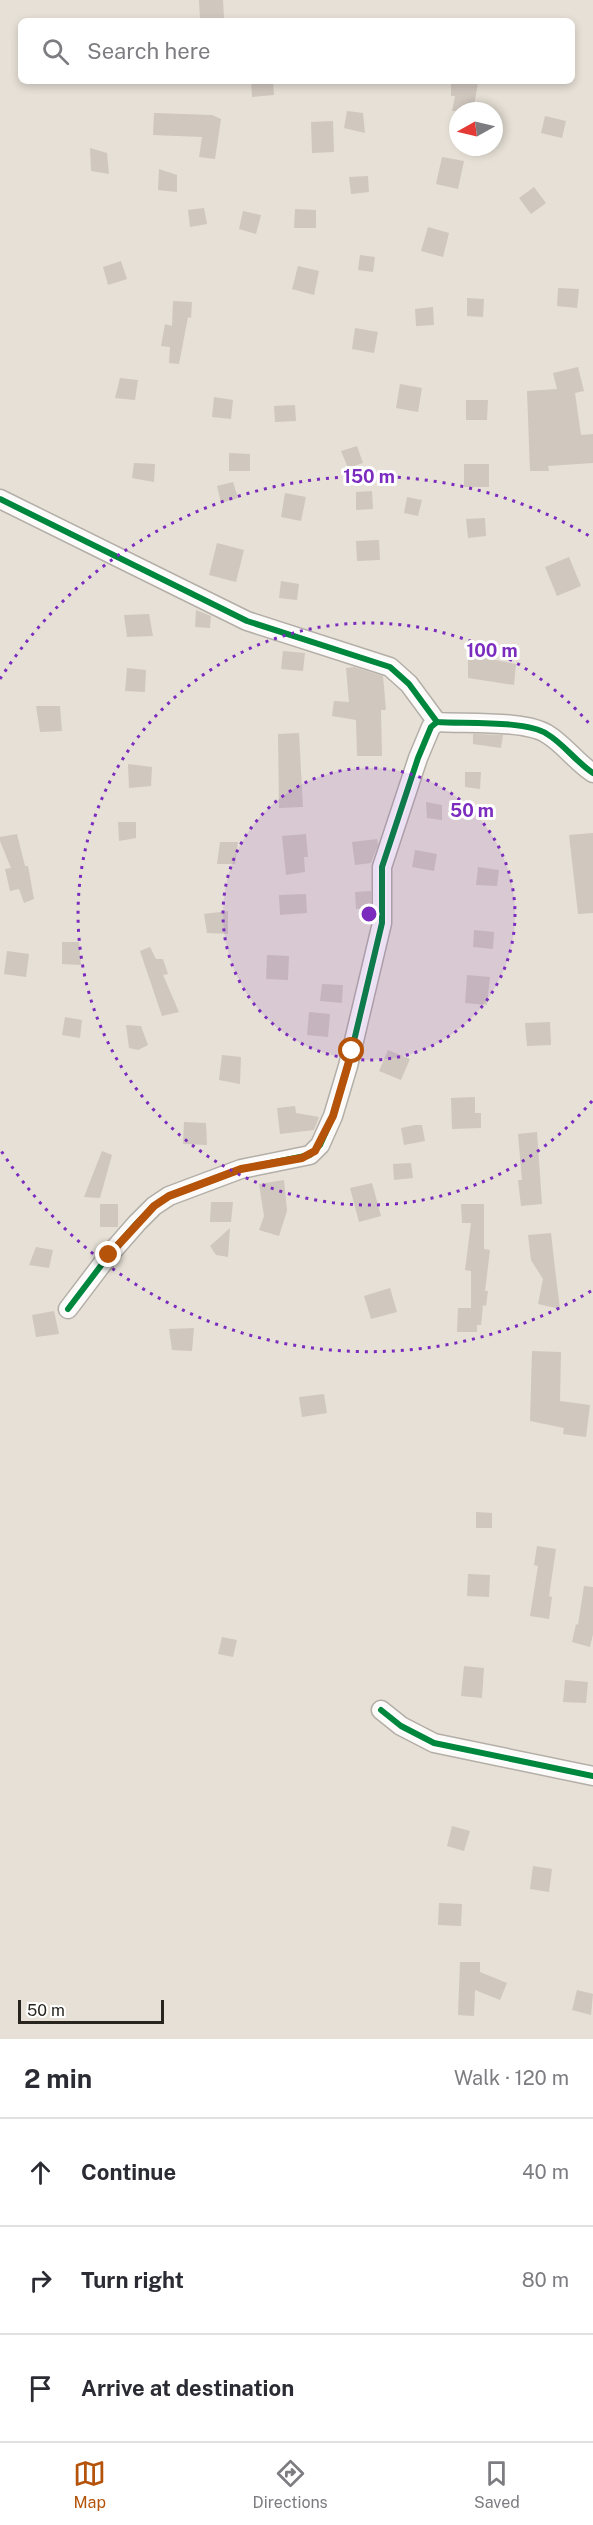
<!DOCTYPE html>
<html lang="en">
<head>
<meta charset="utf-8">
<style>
  body { margin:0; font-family:"Public Sans",sans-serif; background:#f7f7f7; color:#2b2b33 }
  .compass { position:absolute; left:449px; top:102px; width:54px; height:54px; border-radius:50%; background:#fff; box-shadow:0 3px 9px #0003; rotate:262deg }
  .scale { position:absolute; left:18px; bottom:15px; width:146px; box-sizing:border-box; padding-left:6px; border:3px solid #28251e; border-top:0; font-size:16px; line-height:21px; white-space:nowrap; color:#28251e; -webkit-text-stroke:4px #fff; paint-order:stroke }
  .stop { position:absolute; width:18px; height:18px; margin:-14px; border:4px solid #b45309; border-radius:50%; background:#fff }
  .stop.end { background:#b45309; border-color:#fff; box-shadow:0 2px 6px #0008 }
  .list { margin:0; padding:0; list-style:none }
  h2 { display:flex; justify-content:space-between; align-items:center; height:78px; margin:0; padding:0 24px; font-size:26px }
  h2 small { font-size:20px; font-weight:400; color:#7c7c81 }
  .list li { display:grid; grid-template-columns:39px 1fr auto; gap:18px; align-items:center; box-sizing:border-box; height:108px; padding:0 24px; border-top:2px solid #e1e1e2 }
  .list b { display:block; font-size:22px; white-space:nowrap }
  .list em { font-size:20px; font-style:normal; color:#7c7c81 }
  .icon { flex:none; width:33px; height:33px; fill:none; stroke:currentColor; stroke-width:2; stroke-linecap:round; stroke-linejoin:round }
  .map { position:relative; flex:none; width:593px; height:2039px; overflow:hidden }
  .search { position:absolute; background:#fff; box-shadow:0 3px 9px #0003; left:18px; right:18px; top:18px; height:66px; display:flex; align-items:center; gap:15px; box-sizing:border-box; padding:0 21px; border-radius:9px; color:#7c7c81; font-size:22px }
  .sheet { height:402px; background:#fff }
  nav { display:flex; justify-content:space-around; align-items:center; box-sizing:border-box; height:84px; border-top:2px solid #e1e1e2; background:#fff; font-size:16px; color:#7c7c81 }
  nav a { display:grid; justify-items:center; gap:3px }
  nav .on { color:#b45309 }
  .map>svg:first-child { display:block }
  .building { fill:#d0c7bf }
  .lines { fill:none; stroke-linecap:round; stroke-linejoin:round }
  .minor-casing { stroke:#b3aea7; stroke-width:21 }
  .minor { stroke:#fbfaf9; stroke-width:18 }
  .cycleway-casing { stroke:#fff; stroke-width:10 }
  .cycleway { stroke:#00873e; stroke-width:6 }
  .route { stroke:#b45309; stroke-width:8 }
  .ring { fill:none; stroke:#7b2cbf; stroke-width:3; stroke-dasharray:3 6 }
  .centre { fill:#7b2cbf; stroke:#fff; stroke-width:3 }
  .ring-label { font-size:18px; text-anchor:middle; font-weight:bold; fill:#7b2cbf; stroke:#fff; stroke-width:6; stroke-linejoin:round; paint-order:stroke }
</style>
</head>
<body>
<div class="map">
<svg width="593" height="2039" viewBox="0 0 593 2039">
  <rect width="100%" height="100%" fill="#e6e0d6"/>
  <g class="building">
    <polygon points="199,0 223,0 224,18 200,20"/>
    <polygon points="251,81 273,81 274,95 252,97"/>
    <polygon points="451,81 478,83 473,111 452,111 455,96 451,96"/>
    <polygon points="347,111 363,113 365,133 344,128"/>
    <polygon points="154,113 212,115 221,119 215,159 199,157 202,137 153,135"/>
    <polygon points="545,116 566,121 562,138 541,133"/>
    <polygon points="333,121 334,152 312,153 311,122"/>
    <polygon points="90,148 107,153 109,174 91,171"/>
    <polygon points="442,157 464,161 458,189 436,184"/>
    <polygon points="159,169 177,175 177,192 158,190"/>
    <polygon points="368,176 369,192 351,194 349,177"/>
    <polygon points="534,187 546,203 531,214 519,198"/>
    <polygon points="204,208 207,224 190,227 188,210"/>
    <polygon points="295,209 316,210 316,228 294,228"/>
    <polygon points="243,211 261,215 256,234 239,229"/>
    <polygon points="428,227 449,233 443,257 421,251"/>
    <polygon points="360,255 375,257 373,272 358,270"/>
    <polygon points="121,261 127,279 108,285 103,267"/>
    <polygon points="298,266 319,271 314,295 292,289"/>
    <polygon points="558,288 579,289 577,308 557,306"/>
    <polygon points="467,298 484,299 483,317 467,316"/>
    <polygon points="173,301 192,302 191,318 188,317 179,364 169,363 170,347 161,346 165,324 172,326"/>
    <polygon points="433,307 434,325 416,326 415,309"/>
    <polygon points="355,328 378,332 374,353 352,349"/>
    <polygon points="578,367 584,391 575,393 581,435 593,434 593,463 548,466 549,471 530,471 527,391 557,389 553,373"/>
    <polygon points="120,378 138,380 135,400 115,398"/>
    <polygon points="400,384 422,388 418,412 396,408"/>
    <polygon points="214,397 233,400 231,419 212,417"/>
    <polygon points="466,400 488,400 487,420 466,420"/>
    <polygon points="295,405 296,421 275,422 274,406"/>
    <polygon points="357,446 363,463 348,468 341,451"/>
    <polygon points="229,453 250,454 250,471 229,471"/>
    <polygon points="134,463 155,464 154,482 132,478"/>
    <rect x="464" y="464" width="25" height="23"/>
    <polygon points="233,482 238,498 221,503 217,486"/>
    <polygon points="372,491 373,509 356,510 356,492"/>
    <polygon points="285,493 306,497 301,521 281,517"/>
    <polygon points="407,497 422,500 418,516 404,513"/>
    <polygon points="485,518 486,536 468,538 466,519"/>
    <polygon points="379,540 380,560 357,561 356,541"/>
    <polygon points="217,543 244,550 236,582 209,575"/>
    <polygon points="569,557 581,586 557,596 545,567"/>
    <polygon points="281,581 299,584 297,600 279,598"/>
    <polygon points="196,610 211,616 210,628 195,627"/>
    <polygon points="149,614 153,636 127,637 124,615"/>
    <polygon points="283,651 305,653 303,671 281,669"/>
    <polygon points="468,652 492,652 490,659 516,664 514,685 468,678"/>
    <polygon points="354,667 383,676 386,710 381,710 382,756 357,756 356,720 332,716 334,701 349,702 346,668"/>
    <polygon points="127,668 146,670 145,692 125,691"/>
    <polygon points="36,706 60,706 62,731 40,732"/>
    <polygon points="299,733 303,807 279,808 278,734"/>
    <polygon points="473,734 503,735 501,748 473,744"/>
    <polygon points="128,764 152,767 151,786 129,788"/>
    <polygon points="465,772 481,772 480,789 465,787"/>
    <polygon points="426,802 442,805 442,820 427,818"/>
    <polygon points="118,822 136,822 136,838 119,841"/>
    <polygon points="593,833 593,913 578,914 569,835"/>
    <polygon points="17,834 25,866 28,866 34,899 24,903 19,889 10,891 5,869 11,868 0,841 0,837"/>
    <polygon points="306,834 308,857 304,857 305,872 286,875 282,836"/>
    <polygon points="377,839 378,845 371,863 355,865 352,842"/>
    <polygon points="220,842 238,842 235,864 217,864"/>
    <polygon points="415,850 437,854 434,871 412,867"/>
    <polygon points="478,867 499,870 497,886 476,885"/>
    <polygon points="371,891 371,908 356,909 355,892"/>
    <polygon points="306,894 307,913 280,915 279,895"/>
    <polygon points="228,911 228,934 207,933 204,914"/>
    <polygon points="474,930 494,932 493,949 473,947"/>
    <polygon points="62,942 79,942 81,965 62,964"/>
    <polygon points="150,947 156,959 163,959 168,974 163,975 179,1012 162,1016 140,951"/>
    <polygon points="7,951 29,954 26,977 4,974"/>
    <polygon points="267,955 289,956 288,980 266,979"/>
    <polygon points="467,975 490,977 487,1005 465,1003"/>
    <polygon points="322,984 343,985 342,1003 320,1001"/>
    <polygon points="309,1012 330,1014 328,1037 307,1035"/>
    <polygon points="65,1017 82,1020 80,1038 62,1035"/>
    <polygon points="550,1022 551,1045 527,1046 525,1023"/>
    <polygon points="126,1025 141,1026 148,1045 138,1050 129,1048"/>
    <polygon points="388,1050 410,1059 401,1080 379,1071"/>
    <polygon points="222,1055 241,1057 240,1084 219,1080"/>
    <polygon points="475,1097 475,1113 481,1113 481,1128 452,1129 451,1098"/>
    <polygon points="295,1106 296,1113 319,1117 314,1130 280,1134 277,1108"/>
    <polygon points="184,1122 206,1123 207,1145 183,1144"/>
    <polygon points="415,1125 422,1125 425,1141 404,1145 401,1128"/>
    <polygon points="537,1132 542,1204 521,1206 518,1180 522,1180 518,1134"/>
    <polygon points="102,1151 112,1155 100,1198 84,1197"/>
    <polygon points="411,1163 413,1178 394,1180 393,1164"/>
    <polygon points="284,1180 287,1211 279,1236 259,1230 264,1216 259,1184"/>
    <polygon points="372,1183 381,1216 359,1222 350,1188"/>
    <polygon points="211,1202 233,1202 231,1222 210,1222"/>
    <rect x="100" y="1204" width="18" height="23"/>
    <polygon points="461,1204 484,1204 484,1249 490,1250 485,1291 488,1291 486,1306 483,1305 481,1325 477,1325 477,1332 457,1332 458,1308 471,1308 471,1271 465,1270 471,1223 462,1223"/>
    <polygon points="230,1228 228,1257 216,1255 210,1246"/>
    <polygon points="551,1233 555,1269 560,1309 538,1304 543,1279 531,1260 528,1235"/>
    <polygon points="36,1247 53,1250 49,1268 29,1265"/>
    <polygon points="390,1288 397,1312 371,1319 364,1296"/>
    <polygon points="54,1311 59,1334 36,1337 32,1315"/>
    <polygon points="194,1328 192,1351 172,1350 169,1329"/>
    <polygon points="532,1351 561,1352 560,1401 590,1405 586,1437 563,1434 564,1428 530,1421"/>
    <polygon points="324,1394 327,1413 302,1417 299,1397"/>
    <polygon points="476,1512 492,1513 492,1528 476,1528"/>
    <polygon points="537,1546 556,1549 549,1596 552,1597 549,1619 530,1616 538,1566 534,1565"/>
    <polygon points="468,1574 490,1575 489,1597 467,1596"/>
    <polygon points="584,1586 593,1587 593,1634 590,1647 572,1642 576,1624 578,1625"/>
    <polygon points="222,1637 237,1640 233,1657 218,1654"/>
    <polygon points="464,1666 484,1668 482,1698 461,1696"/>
    <polygon points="565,1680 588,1682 586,1703 563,1702"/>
    <polygon points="452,1826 470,1831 464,1851 447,1846"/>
    <polygon points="533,1866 552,1869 549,1892 530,1889"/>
    <polygon points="439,1903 462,1904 461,1926 438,1925"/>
    <polygon points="460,1962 480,1962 480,1972 507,1983 500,2000 475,1990 474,2016 458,2015"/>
    <polygon points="577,1990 593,1994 591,2015 572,2010"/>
  </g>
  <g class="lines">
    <defs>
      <g id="minor">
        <path d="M 0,499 L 247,621 L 390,667 L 409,684 L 437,722 C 464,724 526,720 547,734 C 564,744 576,762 593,773"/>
        <polyline points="68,1309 109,1255 137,1223 154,1206 169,1196 241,1169 310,1155 320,1145 333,1116 348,1066 382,923 382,867 418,758 431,727 437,722"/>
        <polyline points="381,1710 401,1726 434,1743 593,1776"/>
      </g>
    </defs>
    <use href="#minor" class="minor-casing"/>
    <use href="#minor" class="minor"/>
    <defs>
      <g id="cycleway">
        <path d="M 0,499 L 247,621 L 390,667 L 409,684 L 437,722 C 464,724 526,720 547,734 C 564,744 576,762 593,773"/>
        <polyline points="68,1309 109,1255 137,1223 154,1206 169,1196 241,1169 310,1155 320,1145 333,1116 348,1066 382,923 382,867 418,758 431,727 437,722"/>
        <polyline points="381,1710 401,1726 434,1743 593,1776"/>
      </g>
    </defs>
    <use href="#cycleway" class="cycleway-casing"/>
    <use href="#cycleway" class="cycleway"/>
  </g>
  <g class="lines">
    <polyline class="route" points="109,1255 154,1206 169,1196 241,1169 302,1158 315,1151 333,1116 352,1051"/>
  </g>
  <circle cx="369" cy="914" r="146" fill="#7b2cbf" fill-opacity=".12"/>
  <g class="ring">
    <circle cx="369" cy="914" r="146"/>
    <path d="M592 1101A291 291 0 1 1 592 727"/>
    <path d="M591 1291A437 437 0 0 1 0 1149M0 679A437 437 0 0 1 591 537"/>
  </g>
  <circle cx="369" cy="914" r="9" class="centre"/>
  <g class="ring-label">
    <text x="369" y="483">150 m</text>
    <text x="492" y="657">100 m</text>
    <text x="472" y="817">50 m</text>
  </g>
</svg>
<svg class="compass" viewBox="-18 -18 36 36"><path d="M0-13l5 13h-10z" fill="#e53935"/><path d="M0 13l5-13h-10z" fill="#7c7c81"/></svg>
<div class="scale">50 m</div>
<div class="stop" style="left:352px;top:1051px"></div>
<div class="stop end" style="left:109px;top:1255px"></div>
<div class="search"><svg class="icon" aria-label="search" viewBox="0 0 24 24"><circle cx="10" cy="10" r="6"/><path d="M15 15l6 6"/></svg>Search here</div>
</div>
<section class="sheet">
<h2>2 min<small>Walk · 120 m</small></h2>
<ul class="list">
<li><svg class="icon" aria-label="ahead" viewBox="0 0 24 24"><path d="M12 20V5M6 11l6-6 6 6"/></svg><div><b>Continue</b></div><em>40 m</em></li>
<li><svg class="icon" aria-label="right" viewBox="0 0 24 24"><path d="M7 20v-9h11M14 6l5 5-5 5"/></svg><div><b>Turn right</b></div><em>80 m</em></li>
<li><svg class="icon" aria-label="arrive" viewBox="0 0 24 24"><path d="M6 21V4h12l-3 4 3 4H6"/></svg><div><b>Arrive at destination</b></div></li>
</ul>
</section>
<nav>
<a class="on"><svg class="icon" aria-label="map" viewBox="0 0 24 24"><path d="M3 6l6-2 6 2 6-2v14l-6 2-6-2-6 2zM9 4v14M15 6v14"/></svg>Map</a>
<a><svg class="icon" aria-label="directions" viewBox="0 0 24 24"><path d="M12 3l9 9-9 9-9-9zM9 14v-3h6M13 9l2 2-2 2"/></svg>Directions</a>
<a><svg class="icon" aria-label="saved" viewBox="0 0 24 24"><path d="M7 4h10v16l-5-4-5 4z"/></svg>Saved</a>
</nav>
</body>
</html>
